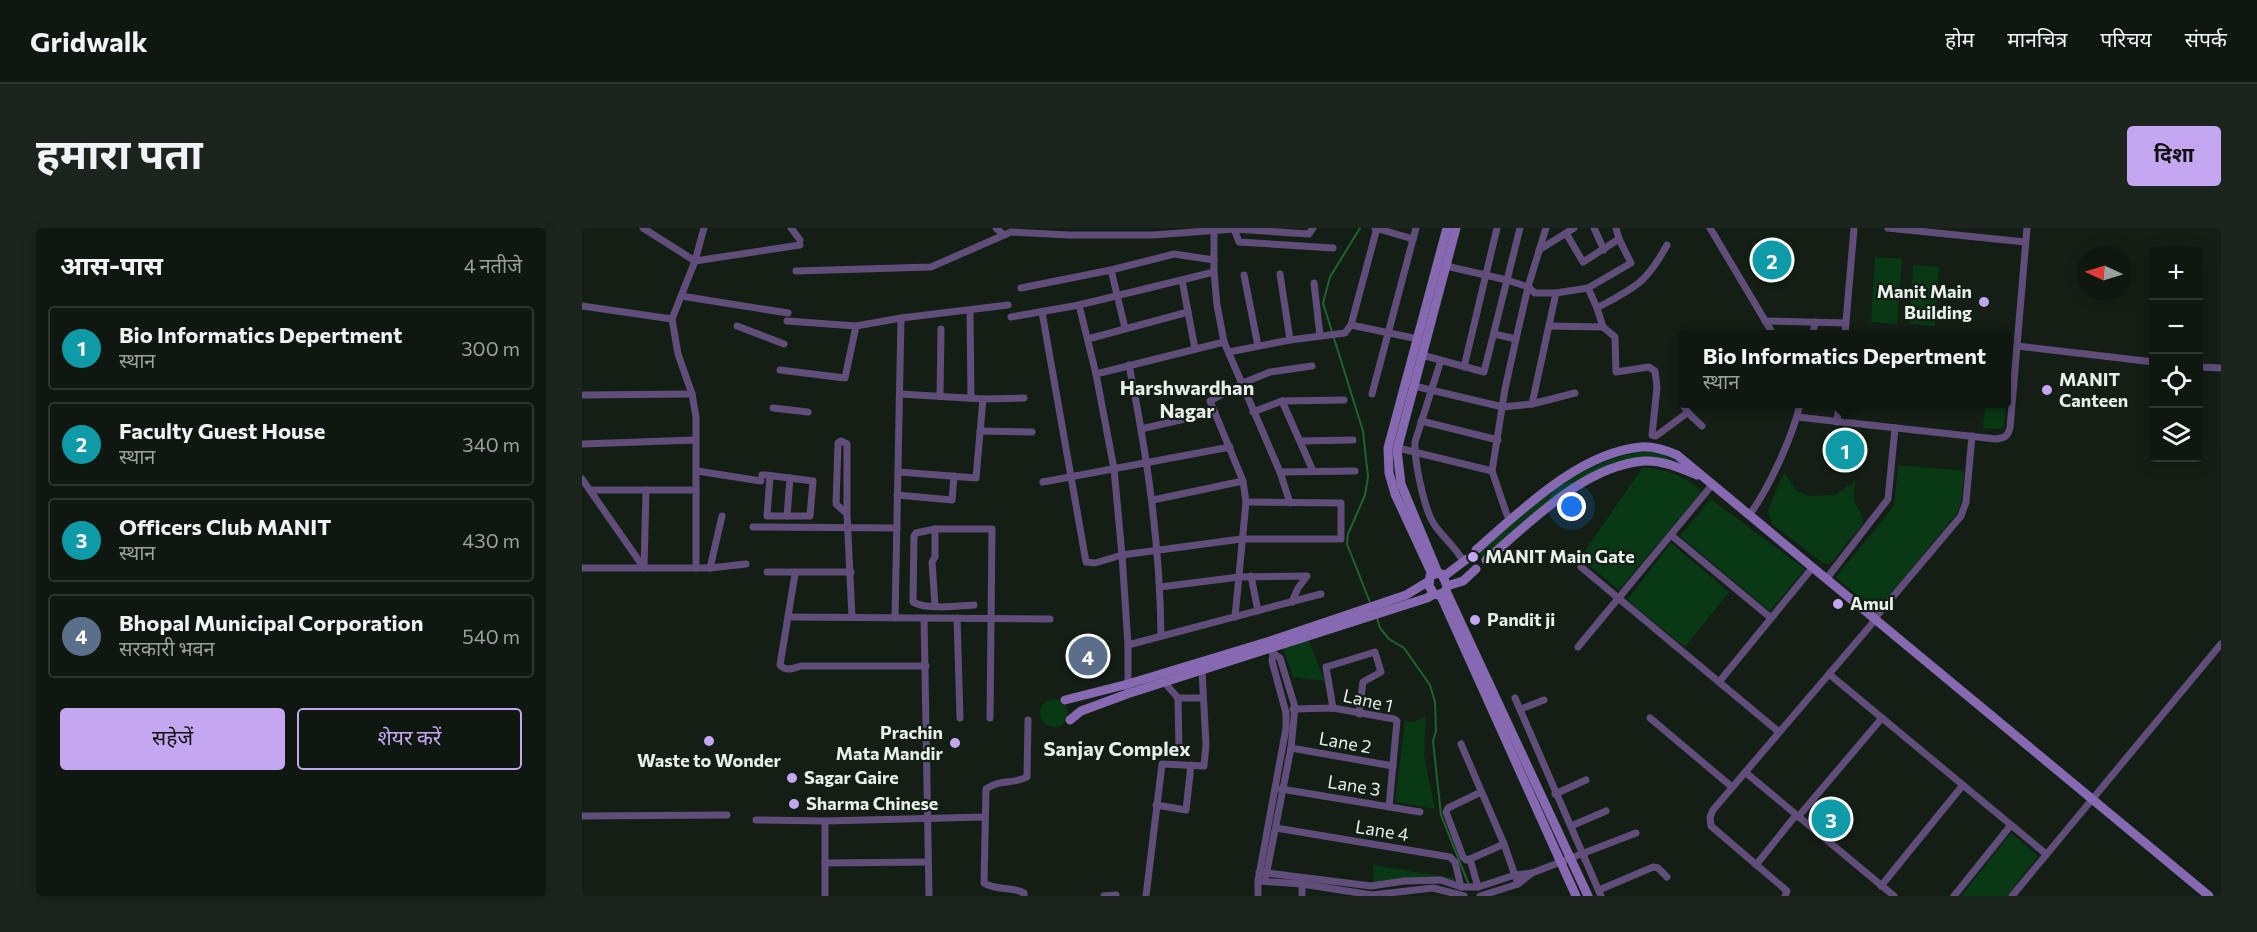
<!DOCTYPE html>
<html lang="hi">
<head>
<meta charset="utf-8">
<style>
  body { margin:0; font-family:Commissioner,"Noto Sans Devanagari",sans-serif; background:#1c241e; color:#f1f3f6 }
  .controls { position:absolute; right:18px; top:18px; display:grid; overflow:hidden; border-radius:6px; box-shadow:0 3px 15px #0003 }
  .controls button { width:54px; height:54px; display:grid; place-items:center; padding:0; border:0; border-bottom:2px solid #2e3630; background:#0e1710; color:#f1f3f6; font:30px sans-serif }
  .compass { position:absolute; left:1495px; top:18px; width:54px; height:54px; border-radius:50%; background:#0e1710; box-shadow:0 3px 15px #0003; rotate:274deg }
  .you { position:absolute; left:990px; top:279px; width:21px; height:21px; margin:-15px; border:4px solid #fff; border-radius:50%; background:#1a73e8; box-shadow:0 0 0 9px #1a73e833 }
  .badge { display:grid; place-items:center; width:39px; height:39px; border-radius:50%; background:#c5a7f1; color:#fff; font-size:20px; font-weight:700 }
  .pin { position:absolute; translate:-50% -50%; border:3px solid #fff; box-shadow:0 2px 6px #0006 }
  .popup { position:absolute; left:1096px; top:102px; width:333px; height:78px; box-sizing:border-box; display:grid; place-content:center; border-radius:6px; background:#0e1710; filter:drop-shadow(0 2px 4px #0005); font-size:20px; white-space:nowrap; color:#9b9f9f }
  .popup b { font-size:22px; color:#f1f3f6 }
  .popup::after { content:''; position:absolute; left:50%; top:100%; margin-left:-12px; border:12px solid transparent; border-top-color:#0e1710 }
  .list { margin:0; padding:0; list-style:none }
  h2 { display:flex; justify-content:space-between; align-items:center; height:78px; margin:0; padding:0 24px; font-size:26px }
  h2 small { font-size:20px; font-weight:400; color:#9b9f9f }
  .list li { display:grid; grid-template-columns:39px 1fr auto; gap:18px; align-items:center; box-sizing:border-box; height:84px; margin:0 12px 12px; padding:0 12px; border:2px solid #2e3630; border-radius:6px }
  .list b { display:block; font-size:22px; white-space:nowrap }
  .list p { margin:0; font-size:20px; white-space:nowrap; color:#9b9f9f }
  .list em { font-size:20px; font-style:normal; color:#9b9f9f }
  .actions { display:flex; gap:12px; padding:18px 24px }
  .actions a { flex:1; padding:14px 0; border:2px solid #c5a7f1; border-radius:6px; text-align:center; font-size:21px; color:#c5a7f1 }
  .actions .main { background:#c5a7f1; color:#111 }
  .icon { flex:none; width:33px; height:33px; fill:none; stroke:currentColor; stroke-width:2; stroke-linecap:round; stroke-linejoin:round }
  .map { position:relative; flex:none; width:1639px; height:668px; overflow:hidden; border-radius:6px }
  header { display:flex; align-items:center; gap:36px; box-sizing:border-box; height:84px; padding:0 30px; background:#0e1710; border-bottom:2px solid #2e3630 }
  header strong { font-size:28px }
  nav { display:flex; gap:33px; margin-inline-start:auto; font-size:21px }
  .intro { display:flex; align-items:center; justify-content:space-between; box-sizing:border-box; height:144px; padding:0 36px }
  h1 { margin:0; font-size:42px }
  .button { padding:15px 27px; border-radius:6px; background:#c5a7f1; color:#111; font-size:21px; font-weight:700 }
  main { display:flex; gap:36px; padding:0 36px }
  aside { flex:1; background:#0e1710; border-radius:6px; box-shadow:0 3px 15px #0003 }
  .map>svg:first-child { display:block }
  .green { fill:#093815 }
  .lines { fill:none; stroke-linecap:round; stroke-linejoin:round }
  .stream { stroke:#20622e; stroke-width:2 }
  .street { stroke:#604d7a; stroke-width:7 }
  .secondary { stroke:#8769b1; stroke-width:9 }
  .poi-dot { fill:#c5a7f1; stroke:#131f15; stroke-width:2 }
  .labels { text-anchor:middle; stroke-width:4.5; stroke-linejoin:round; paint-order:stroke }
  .poi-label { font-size:18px; font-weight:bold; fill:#e7efe8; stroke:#131f15; text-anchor:start }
  .street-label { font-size:18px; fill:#e7efe8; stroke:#131f15 }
  .neighbourhood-label { font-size:20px; font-weight:bold; fill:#e7efe8; stroke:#131f15 }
</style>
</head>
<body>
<header>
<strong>Gridwalk</strong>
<nav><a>होम</a><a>मानचित्र</a><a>परिचय</a><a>संपर्क</a></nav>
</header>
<div class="intro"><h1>हमारा पता</h1><a class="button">दिशा</a></div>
<main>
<aside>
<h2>आस-पास<small>4 नतीजे</small></h2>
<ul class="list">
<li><span class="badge" style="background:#0f9aa8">1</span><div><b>Bio Informatics Depertment</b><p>स्थान</p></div><em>300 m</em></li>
<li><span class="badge" style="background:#0f9aa8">2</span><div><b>Faculty Guest House</b><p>स्थान</p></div><em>340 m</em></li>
<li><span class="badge" style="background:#0f9aa8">3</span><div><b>Officers Club MANIT</b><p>स्थान</p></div><em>430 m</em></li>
<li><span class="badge" style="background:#5c6f8a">4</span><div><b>Bhopal Municipal Corporation</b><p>सरकारी भवन</p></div><em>540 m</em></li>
</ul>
<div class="actions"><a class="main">सहेजें</a><a>शेयर करें</a></div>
</aside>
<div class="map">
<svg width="1639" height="668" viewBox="0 0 1639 668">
  <rect width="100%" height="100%" fill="#131f15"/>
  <g class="green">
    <polygon points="1293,29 1320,31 1315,96 1289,94"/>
    <polygon points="1331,37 1357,39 1353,98 1327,96"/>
    <polygon points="1403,176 1424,176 1422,197 1418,201 1401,200"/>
    <path d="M 1064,223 L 1078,225 L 1103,237 L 1058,229 L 996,252 L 901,330 L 897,325 C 948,281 993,233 1064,223 Z"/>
    <polygon points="1316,237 1382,243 1380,270 1376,284 1305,370 1296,378 1288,378 1254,349 1312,278"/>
    <path d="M 1061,239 C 1087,242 1100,247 1120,263 L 1037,362 L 998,330 Z"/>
    <path d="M 1202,244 L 1215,263 L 1226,268 L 1253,267 L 1274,253 C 1267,279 1278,274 1281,296 L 1248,336 L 1241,335 L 1190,296 L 1186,282 Z"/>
    <polygon points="1129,271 1223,341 1188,383 1098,308"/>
    <polygon points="1089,315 1147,364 1103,419 1045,372"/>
    <polygon points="726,411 743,453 711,449 701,421"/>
    <circle cx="472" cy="485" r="14"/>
    <polygon points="844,488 842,528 853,581 813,574 823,493 832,494"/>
    <polygon points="1429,605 1456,628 1425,668 1379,668"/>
    <polygon points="791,637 871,650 875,656 859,654 792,659"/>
  </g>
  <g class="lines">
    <g class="stream">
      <polyline points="778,0 748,49 741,75 781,203 786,249 783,267 766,306 765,316 789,377"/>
      <polyline points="795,390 798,400 807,411 822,420 848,457 853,474 854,503 851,513 859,587 887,657"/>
    </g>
    <g class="street">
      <polyline points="61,0 113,33 218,17"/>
      <polyline points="209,0 218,12"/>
      <polyline points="414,0 422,7"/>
      <polyline points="793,0 831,11"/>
      <polyline points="1012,0 1022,22"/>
      <polyline points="1128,0 1191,106"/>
      <polyline points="1306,0 1443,14"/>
      <polyline points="652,1 657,14 751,20"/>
      <polyline points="632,2 632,44 635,77 642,114 698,244 708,275"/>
      <polyline points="984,5 1001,34 1037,11"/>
      <polyline points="957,22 992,0"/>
      <polyline points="864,38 925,52 946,59 953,65 974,65 1006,60 1049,35 1037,11 1034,0"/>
      <polyline points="529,42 543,100"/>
      <polyline points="214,43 349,39 429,4 486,7 571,7 652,1 727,6 731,0"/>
      <polyline points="698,46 708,112"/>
      <polyline points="662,47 676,118"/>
      <polyline points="600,52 613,121"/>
      <polyline points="732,55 738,108"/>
      <polyline points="439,60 529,42 592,26 632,32"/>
      <polyline points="1006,60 1015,80 1021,99 1033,109 1034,144 1067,139 1073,143 1075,159 1070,207 1074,208 1105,185"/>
      <polyline points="99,68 206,85"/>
      <polyline points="497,77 514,146 532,241 540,327 546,417 546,460"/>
      <polyline points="0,78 90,91"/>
      <path d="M 1015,80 C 1053,59 1063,57 1085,17"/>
      <polyline points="388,82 389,170"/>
      <polyline points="460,84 504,334 513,335 540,327 659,311 759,311 759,275 664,274"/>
      <polyline points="429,89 497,77 632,44"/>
      <polyline points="205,93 274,98 319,90 426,77"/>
      <polyline points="1183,93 1264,95"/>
      <polyline points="769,97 836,111"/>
      <polyline points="155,98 202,116"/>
      <polyline points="967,98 1021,99"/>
      <polyline points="912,106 934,111"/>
      <polyline points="1231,106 1233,94"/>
      <polyline points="1263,106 1272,0"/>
      <polyline points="506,111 606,84"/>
      <polyline points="1435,118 1572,134"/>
      <polyline points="647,124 708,112 763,105 769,97 795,0"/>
      <polyline points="840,127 902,144 938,0"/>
      <path d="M 859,132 L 833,214 C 832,232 842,281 852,296 C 861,310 873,318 881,333"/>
      <path d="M 547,137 C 565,227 578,315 579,408"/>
      <polyline points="882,139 915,0"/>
      <polyline points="1616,139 1639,140"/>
      <polyline points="198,142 263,150 274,98"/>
      <polyline points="514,146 642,114"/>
      <path d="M 1101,149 C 1096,177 1101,181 1120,198"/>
      <polyline points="832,158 921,179 950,176 974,65"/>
      <polyline points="318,166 401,171 442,170"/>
      <polyline points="790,166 834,0"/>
      <polyline points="0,167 110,166"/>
      <polyline points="358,168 359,101"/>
      <polyline points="700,173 731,243"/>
      <polyline points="950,176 993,165"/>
      <polyline points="191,180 226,184"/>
      <polyline points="671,184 700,173 762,172"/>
      <path d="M 1215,189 L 1414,211 C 1423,210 1426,208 1428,200 L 1445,0"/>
      <polyline points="839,193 916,212"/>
      <polyline points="1255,194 1257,176"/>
      <polyline points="559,201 633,184"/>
      <polyline points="398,203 450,204"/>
      <polyline points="718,213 771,212"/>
      <polyline points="0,216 113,212"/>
      <polyline points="816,220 910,243"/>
      <polyline points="115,243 179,253"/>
      <polyline points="317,244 394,250 401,171"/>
      <polyline points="698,244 773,243"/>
      <polyline points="180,247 184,247 231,253 228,288 185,288 188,248"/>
      <polyline points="0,251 62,340 0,340"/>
      <polyline points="461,254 648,219"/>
      <polyline points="8,262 114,262"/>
      <polyline points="64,262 62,340 128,340 164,336"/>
      <polyline points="315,267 370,272 372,248"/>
      <polyline points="571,272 661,253"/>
      <polyline points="265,286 265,216 259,213 256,215 254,276 265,286 270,389"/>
      <path d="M 1168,286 C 1187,260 1211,208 1218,176"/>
      <polyline points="925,287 910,243 923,161 934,111 946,59 964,0"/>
      <polyline points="205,288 208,250"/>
      <polyline points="171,299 315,300"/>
      <path d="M 353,301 L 334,305 L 332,308 L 331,374 C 343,382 377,378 392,377"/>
      <polyline points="1089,307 1189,390"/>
      <polyline points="999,339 1197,504"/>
      <polyline points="114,340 114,189 110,166 96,126 90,91 113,33 122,0"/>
      <polyline points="128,340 140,288"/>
      <polyline points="185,344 269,344"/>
      <path d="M 213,346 L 198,437 C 203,444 212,440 219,438 L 344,438"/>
      <polyline points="669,348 676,383"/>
      <polyline points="1245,350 1306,271 1313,200"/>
      <polyline points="578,359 657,349 725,348 716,360 710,374"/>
      <polyline points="353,378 350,334 353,329 353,301 410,301 408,490"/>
      <polyline points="207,389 468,391"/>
      <polyline points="653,389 664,274 661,253 628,173 661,155 688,144 730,138"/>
      <polyline points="313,390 319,90"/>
      <polyline points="342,390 347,668"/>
      <polyline points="375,390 378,490"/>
      <polyline points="1293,390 1379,288 1384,274 1390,208"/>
      <polyline points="546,417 739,366"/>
      <polyline points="689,417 691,425 690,433 704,485 704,500 676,653 720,656 790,667 851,660 882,668"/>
      <polyline points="996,419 1130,257"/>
      <polyline points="1247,446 1464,626"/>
      <polyline points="582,454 596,470 621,470"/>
      <polyline points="1137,454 1231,339"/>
      <polyline points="596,470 597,521"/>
      <polyline points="933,470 1019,668"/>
      <polyline points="751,480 744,439 793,424 799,444 781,454 777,486"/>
      <polyline points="711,481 751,480 812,491 815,493 807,579"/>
      <polyline points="939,481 962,472"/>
      <polyline points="1068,490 1150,559"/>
      <polyline points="879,516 922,616 936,656"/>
      <polyline points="709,520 811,538"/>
      <polyline points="1163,544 1312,668"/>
      <polyline points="699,561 838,584"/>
      <polyline points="973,566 1004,552"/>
      <polyline points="574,577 604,582 609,537"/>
      <polyline points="0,588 145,587"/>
      <polyline points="1216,589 1300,490"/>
      <polyline points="174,592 243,593 402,589"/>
      <polyline points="243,593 243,668"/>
      <polyline points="989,598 1024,583"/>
      <polyline points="694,600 868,629 873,634 879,659"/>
      <polyline points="888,631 922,616"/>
      <polyline points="243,635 345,634"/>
      <polyline points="1174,637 1214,587"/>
      <polyline points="677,644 789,658 822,653 859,652 879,659 896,659 933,647 950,645 1054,605"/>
      <polyline points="684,648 709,520 713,479 698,430 691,425"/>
      <polyline points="676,653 676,668"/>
      <polyline points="1299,658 1381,557"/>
      <polyline points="896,659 888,631 884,632 881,629 864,584 866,580 899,564"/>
      <polyline points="1017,662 1071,639 1076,640 1085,649"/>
      <path d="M 442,668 L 442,665 C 430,658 414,663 402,655 L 404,561 C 420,550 430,557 445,549 L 446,492"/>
      <polyline points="522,668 534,667"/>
      <polyline points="564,668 580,536 622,538 624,517 620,442"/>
      <polyline points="720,668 720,652"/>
      <polyline points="898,668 936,656 950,645"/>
      <polyline points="1203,668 1205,663 1129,598 1128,589 1131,582 1294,391"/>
      <polyline points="1372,668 1429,597"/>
      <polyline points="1430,668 1639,416"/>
    </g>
    <g class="secondary">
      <path d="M 894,322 C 939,283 996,225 1059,219 C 1071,218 1083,222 1095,227 L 1627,668"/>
      <path d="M 904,332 C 948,295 1001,238 1062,233 C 1080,232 1098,240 1115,247"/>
      <polyline points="856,345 819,256 815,222 874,0"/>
      <polyline points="850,346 813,266 807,245 806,220 865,0"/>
      <polyline points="861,349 885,331"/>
      <polyline points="865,358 860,346 856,345 848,348 847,358 852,366 856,367 864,363 865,358 881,353 894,341"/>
      <polyline points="864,363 1006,668"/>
      <polyline points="858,366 994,668"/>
      <polyline points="483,472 546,456 688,413 824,367 847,353"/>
      <polyline points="488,492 499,483 545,466 845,370 852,366"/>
    </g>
  </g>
  <g class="poi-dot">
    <circle cx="1402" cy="74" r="6"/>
    <circle cx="1465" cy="162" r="6"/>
    <circle cx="891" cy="329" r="6"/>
    <circle cx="1256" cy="376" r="6"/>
    <circle cx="893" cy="392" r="6"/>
    <circle cx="127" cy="513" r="6"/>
    <circle cx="373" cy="515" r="6"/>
    <circle cx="210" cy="550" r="6"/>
    <circle cx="212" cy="576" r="6"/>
  </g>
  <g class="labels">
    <g class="poi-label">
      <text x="1390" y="70" text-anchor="end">Manit Main<tspan x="1390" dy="21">Building</tspan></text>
      <text x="1477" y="158">MANIT<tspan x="1477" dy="21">Canteen</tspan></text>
      <text x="903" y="335">MANIT Main Gate</text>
      <text x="1268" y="382">Amul</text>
      <text x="905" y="398">Pandit ji</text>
      <text x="361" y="511" text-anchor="end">Prachin<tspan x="361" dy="21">Mata Mandir</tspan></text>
      <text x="127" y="539" text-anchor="middle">Waste to Wonder</text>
      <text x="222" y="556">Sagar Gaire</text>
      <text x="224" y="582">Sharma Chinese</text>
    </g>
    <g class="street-label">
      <text transform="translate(786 473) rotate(13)" y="6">Lane 1</text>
      <text transform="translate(763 515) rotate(10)" y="6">Lane 2</text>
      <text transform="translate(772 558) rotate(9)" y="6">Lane 3</text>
      <text transform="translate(800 603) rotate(9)" y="6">Lane 4</text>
    </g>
    <g class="neighbourhood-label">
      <text x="605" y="167">Harshwardhan<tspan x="605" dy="23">Nagar</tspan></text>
      <text x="535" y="528">Sanjay Complex</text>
    </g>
  </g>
</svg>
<div class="controls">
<button>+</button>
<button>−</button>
<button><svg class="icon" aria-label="locate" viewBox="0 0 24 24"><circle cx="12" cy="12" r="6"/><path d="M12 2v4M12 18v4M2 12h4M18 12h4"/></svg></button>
<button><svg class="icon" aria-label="layers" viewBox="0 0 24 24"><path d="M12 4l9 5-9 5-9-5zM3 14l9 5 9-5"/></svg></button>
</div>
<svg class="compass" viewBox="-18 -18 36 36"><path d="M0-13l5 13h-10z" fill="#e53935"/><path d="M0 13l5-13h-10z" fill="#9b9f9f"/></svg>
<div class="you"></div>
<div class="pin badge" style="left:1263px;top:222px;background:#0f9aa8">1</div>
<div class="popup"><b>Bio Informatics Depertment</b>स्थान</div>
<div class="pin badge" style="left:1190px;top:32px;background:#0f9aa8">2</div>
<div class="pin badge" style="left:1249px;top:591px;background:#0f9aa8">3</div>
<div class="pin badge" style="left:506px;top:428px;background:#5c6f8a">4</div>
</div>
</main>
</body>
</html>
